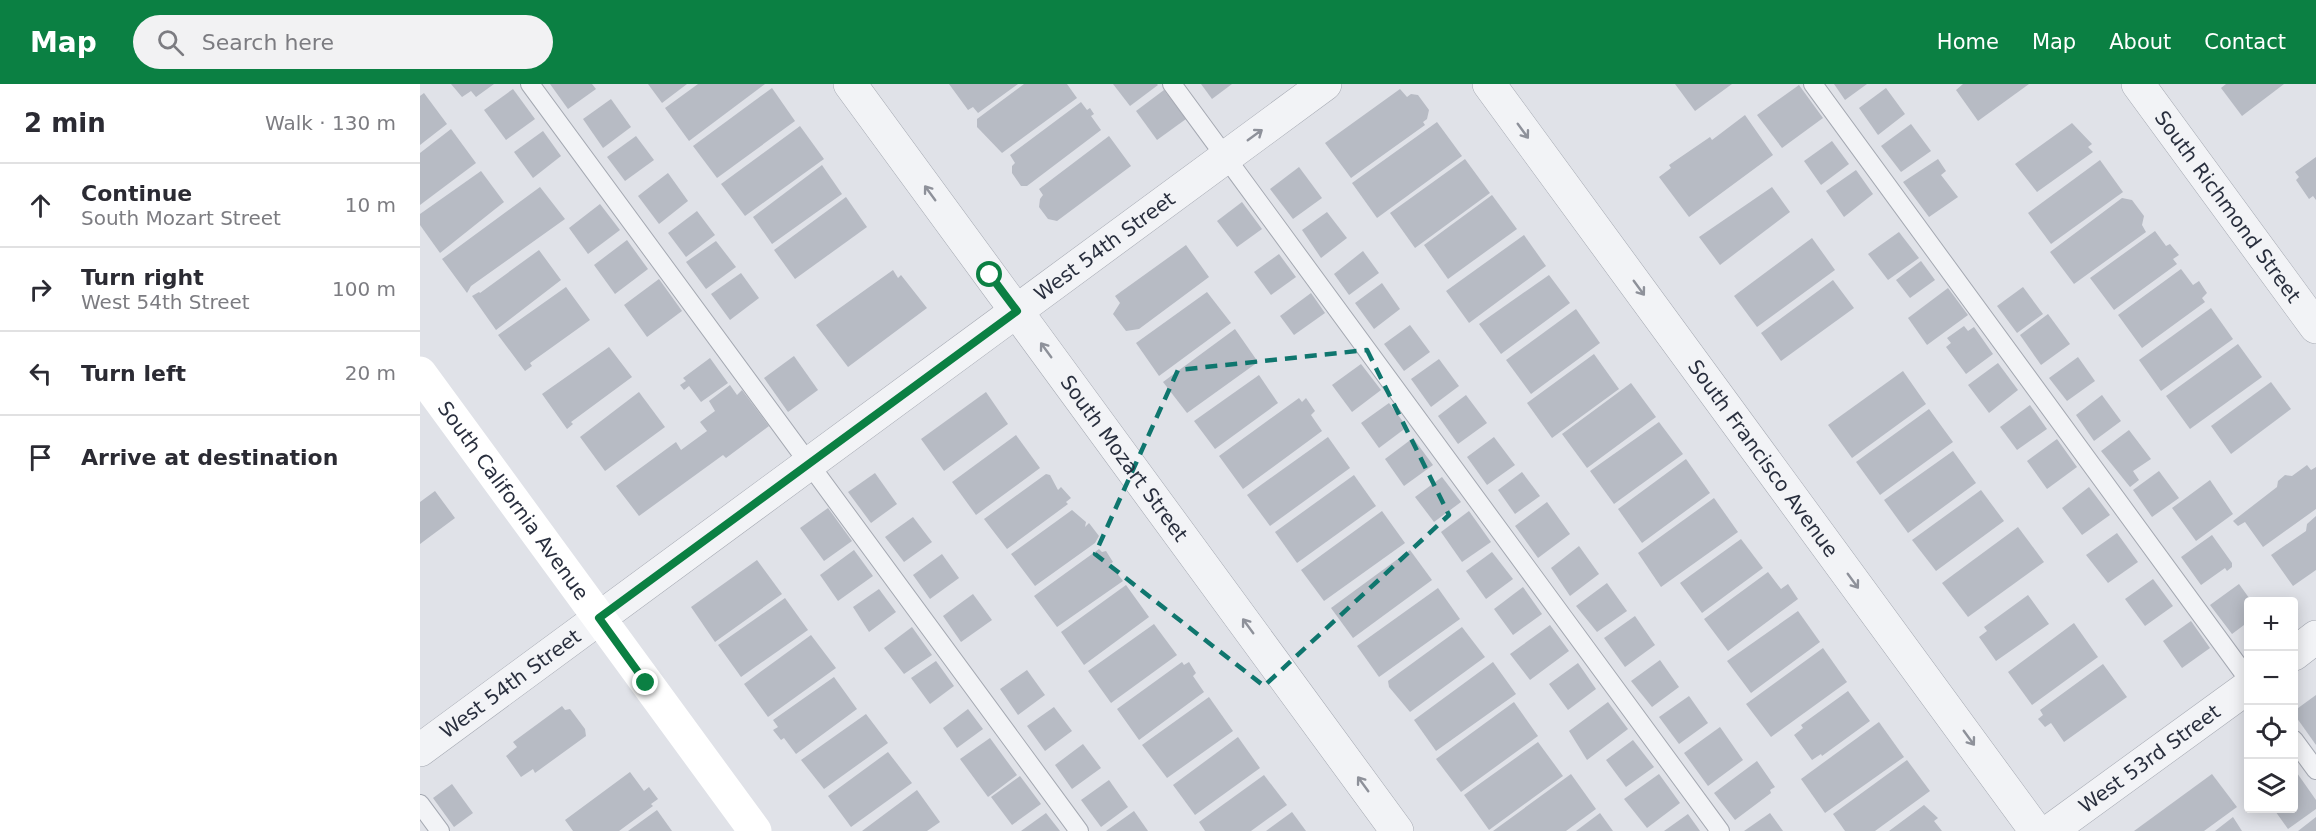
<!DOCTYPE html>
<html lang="en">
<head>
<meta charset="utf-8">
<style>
  body { margin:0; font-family:"DejaVu Sans",sans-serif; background:#f2f2f3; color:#2b2b33 }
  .controls { position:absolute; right:18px; bottom:18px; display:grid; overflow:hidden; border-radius:6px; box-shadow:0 3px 15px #0003 }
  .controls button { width:54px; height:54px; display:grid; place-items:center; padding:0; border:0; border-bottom:2px solid #e1e1e2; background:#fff; color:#2b2b33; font:30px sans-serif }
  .stop { position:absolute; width:18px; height:18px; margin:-14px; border:4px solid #0b8043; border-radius:50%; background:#fff }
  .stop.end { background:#0b8043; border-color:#fff; box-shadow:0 2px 6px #0008 }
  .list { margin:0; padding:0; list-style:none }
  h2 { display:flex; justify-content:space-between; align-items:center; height:78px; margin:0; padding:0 24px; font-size:26px }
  h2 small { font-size:20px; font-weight:400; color:#7c7c81 }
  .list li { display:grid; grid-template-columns:39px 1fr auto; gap:18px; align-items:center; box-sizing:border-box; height:84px; padding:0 24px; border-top:2px solid #e1e1e2 }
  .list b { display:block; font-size:22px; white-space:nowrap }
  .list p { margin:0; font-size:20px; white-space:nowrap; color:#7c7c81 }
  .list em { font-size:20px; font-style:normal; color:#7c7c81 }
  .icon { flex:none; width:33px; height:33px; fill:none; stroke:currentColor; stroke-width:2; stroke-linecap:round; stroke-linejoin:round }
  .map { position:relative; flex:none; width:1896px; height:747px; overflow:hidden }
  header { display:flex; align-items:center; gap:36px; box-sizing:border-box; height:84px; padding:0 30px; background:#0b8043; color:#fff }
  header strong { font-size:28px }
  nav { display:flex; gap:33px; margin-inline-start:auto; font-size:21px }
  .search { width:420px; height:54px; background:#f2f2f3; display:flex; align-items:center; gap:15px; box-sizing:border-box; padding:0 21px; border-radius:33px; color:#7c7c81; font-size:22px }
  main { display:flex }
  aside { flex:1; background:#fff }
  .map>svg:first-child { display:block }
  .building { fill:#b7bbc4 }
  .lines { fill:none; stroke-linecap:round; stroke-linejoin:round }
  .lane-casing { stroke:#a5a9b2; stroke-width:20 }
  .street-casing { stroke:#a5a9b2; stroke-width:34 }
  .lane { stroke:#f2f3f6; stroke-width:18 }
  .street { stroke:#f2f3f6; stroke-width:33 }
  .secondary { stroke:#fff; stroke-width:33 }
  .oneway { stroke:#8e919a }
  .route { stroke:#0b8043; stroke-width:8 }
  .marked { fill:none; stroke:#0f766e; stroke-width:4.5; stroke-dasharray:12 8; stroke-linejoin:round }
  .labels { text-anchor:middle; stroke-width:4.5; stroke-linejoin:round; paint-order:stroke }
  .street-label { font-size:20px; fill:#292f3e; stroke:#eff1f5 }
</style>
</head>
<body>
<header>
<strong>Map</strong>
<div class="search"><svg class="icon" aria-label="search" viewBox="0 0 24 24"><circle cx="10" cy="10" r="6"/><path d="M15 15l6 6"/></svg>Search here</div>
<nav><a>Home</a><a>Map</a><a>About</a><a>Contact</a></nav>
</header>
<main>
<aside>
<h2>2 min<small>Walk · 130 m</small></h2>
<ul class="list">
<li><svg class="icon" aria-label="ahead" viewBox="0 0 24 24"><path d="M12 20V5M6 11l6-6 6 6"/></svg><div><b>Continue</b><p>South Mozart Street</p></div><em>10 m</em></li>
<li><svg class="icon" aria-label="right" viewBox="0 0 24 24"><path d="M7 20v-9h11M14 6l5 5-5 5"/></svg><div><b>Turn right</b><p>West 54th Street</p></div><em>100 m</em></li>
<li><svg class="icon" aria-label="left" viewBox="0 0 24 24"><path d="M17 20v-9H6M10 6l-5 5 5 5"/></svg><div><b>Turn left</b></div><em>20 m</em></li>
<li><svg class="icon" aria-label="arrive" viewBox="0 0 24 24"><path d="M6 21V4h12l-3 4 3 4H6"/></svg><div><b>Arrive at destination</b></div></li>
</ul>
</aside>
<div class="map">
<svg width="1896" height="747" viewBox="0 0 1896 747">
  <rect width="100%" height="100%" fill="#e0e2e8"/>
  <g class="building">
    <polygon points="31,0 74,0 56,13 51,7 42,13"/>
    <polygon points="130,0 172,0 176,5 148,25"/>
    <polygon points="228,0 267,0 242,19"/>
    <polygon points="278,0 345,0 269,57 245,24"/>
    <polygon points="529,0 598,0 558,29 553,23 548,26"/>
    <polygon points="604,0 647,0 657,14 582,69 557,43 557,35"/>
    <polygon points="693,0 737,0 738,1 710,22"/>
    <polygon points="781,0 812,0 792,15"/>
    <polygon points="1255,0 1312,0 1275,27"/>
    <polygon points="1414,0 1447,0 1425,16"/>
    <polygon points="1543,0 1609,0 1558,37 1536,6"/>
    <polygon points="1806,0 1864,0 1822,32 1801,4"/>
    <polygon points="1379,1 1403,34 1362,64 1337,31"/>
    <polygon points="352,4 375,37 297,94 273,62"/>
    <polygon points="1466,4 1485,30 1458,51 1439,24"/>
    <polygon points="93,5 115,35 86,56 64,26"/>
    <polygon points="980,5 987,13 991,10 998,11 1009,26 1007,35 1003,38 1005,41 931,94 905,59"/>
    <polygon points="744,6 766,35 737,56 716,27"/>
    <polygon points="4,9 27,40 0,61 0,12"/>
    <polygon points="191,15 211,43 183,64 163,35"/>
    <polygon points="661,18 667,26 670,24 674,30 671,32 681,46 607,102 601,102 592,89 592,82 595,79 590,71"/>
    <polygon points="1325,31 1353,71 1269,133 1239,93 1251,84 1249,81 1290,53 1292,56"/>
    <polygon points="1017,38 1042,72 957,134 932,99"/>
    <polygon points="1652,39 1672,60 1668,63 1673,68 1617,108 1595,80"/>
    <polygon points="1491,40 1511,67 1481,88 1461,62"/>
    <polygon points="380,42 404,75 325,132 301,100"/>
    <polygon points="31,45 56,79 0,121 0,69"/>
    <polygon points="123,47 141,72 113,94 94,68"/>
    <polygon points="216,52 234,76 205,97 187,73"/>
    <polygon points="689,52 711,82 637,137 628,135 619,123 620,115 623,111 619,105"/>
    <polygon points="1412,57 1429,80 1401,101 1384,77"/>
    <polygon points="1896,73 1896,116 1893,112 1889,115 1876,96 1879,93 1875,88"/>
    <polygon points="1045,75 1070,109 995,164 970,129"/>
    <polygon points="1518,75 1526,87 1521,91 1538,113 1509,133 1483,98"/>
    <polygon points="1680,76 1703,108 1631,160 1608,129"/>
    <polygon points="402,81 422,110 352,160 333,133"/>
    <polygon points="879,83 902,114 873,135 850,105"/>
    <polygon points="1436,86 1453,110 1424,133 1406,107"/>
    <polygon points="61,87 84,118 20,169 0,141 0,130"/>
    <polygon points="248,89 268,117 239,140 218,112"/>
    <polygon points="120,103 145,135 51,202 47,209 22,175"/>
    <polygon points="1352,103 1370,128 1300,181 1279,153"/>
    <polygon points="1072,111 1097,145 1028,195 1004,161"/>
    <polygon points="426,113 447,143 375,195 354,166"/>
    <polygon points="1702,114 1712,116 1724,132 1722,141 1726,148 1654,200 1630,168"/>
    <polygon points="822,118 842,145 817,163 797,137"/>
    <polygon points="180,120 200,146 168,170 149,144"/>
    <polygon points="277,127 295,151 266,173 248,149"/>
    <polygon points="907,128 927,154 901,174 882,146"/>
    <polygon points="1735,147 1746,162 1750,160 1759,171 1753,175 1757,180 1694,226 1670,194"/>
    <polygon points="1479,148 1499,174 1468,196 1448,170"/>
    <polygon points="1104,151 1126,182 1049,239 1026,207"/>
    <polygon points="1392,154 1415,186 1337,243 1314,212"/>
    <polygon points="207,156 228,185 195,210 174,181"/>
    <polygon points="296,157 316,183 286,205 266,178"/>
    <polygon points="766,161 789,193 719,245 706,247 693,230 700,219 695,212"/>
    <polygon points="119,166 141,196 76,246 52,212 59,208 60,209"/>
    <polygon points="943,167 959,189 929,211 914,190"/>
    <polygon points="859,170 876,193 851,211 834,188"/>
    <polygon points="1501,177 1515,196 1490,214 1476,196"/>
    <polygon points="1761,185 1773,201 1779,197 1787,209 1782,214 1785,218 1722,264 1698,231"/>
    <polygon points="473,186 478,194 481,191 507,224 428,283 396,241"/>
    <polygon points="321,189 339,214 310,236 291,210"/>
    <polygon points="1129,191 1150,219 1081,270 1059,240"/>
    <polygon points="239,195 262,227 227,253 204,221"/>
    <polygon points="1413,196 1434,224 1361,277 1341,249"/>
    <polygon points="962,199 980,225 954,245 935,219"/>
    <polygon points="146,203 170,236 110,279 112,282 105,287 78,251"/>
    <polygon points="1603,203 1623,230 1597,249 1577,222"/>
    <polygon points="1528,204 1548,231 1507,261 1488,234"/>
    <polygon points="787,208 811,239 739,292 716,259"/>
    <polygon points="891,209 905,229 874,251 860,232"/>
    <polygon points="1791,224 1813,255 1741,307 1719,276"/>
    <polygon points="1156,225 1180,259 1111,310 1086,276"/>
    <polygon points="1628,230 1650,260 1621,281 1600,251"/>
    <polygon points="990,241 1010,268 984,287 964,260"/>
    <polygon points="1544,242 1548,247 1554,243 1573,270 1546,290 1526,263 1531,259 1527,254"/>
    <polygon points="815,245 838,278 767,329 743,298"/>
    <polygon points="1818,260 1842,293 1770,345 1746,312"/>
    <polygon points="189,263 212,293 151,338 153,340 147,345 122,310"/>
    <polygon points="1174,270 1199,305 1132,354 1107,319"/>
    <polygon points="374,272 398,306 368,328 344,294"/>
    <polygon points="1658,273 1675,297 1647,317 1629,294"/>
    <polygon points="290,274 308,299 281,318 269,302 264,306 260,301 266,297 263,294"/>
    <polygon points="1019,275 1039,302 1011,323 991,295"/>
    <polygon points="1578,279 1598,306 1569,329 1548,301"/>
    <polygon points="941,280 961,306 932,328 912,301"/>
    <polygon points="1483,287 1506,320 1432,374 1408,341"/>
    <polygon points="839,291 858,319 795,365 774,337"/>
    <polygon points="1851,298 1871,325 1811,370 1791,342"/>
    <polygon points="1211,299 1236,333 1167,384 1142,350"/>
    <polygon points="310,301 317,311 322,306 349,342 306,374 303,371 219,432 196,402 256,358 261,366 287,347 280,338 295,327 289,317"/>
    <polygon points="219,308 245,343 185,387 160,353"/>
    <polygon points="566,308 588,340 524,387 501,355"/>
    <polygon points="1046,311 1067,339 1038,360 1018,332"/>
    <polygon points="1682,311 1701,337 1674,357 1656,331"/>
    <polygon points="879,314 882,318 886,314 895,327 891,331 902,347 823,405 799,372"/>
    <polygon points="969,319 987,343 959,364 941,339"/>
    <polygon points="1610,321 1627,345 1597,366 1580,343"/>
    <polygon points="1509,325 1533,358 1460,411 1436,378"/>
    <polygon points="1239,338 1263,370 1194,420 1170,387"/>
    <polygon points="1709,346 1731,375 1713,387 1719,396 1710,403 1681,367"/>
    <polygon points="596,351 620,384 556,431 532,398"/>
    <polygon points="908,353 930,384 850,442 827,411"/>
    <polygon points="1074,353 1095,381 1067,401 1047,373"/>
    <polygon points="993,354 1013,381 984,402 965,375"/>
    <polygon points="1637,355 1657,383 1627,405 1607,377"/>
    <polygon points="1533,367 1556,399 1488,449 1464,416"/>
    <polygon points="1266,375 1290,409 1222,459 1198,425"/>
    <polygon points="1887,381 1891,386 1896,383 1896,425 1843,463 1825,438 1818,442 1813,437 1857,403 1858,397 1865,391 1872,392"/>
    <polygon points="1739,387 1759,414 1732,433 1713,406"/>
    <polygon points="1102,388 1120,412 1095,430 1078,406"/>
    <polygon points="455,389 477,420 451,439 428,408"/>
    <polygon points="626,390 630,391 638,406 641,403 651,414 646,418 648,420 587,465 564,435"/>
    <polygon points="934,391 956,422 877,479 855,448"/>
    <polygon points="1022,393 1041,418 1014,438 995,413"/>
    <polygon points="1790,396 1813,430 1776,457 1752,424"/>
    <polygon points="1669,403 1690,431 1662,451 1642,424"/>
    <polygon points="1561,406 1584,437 1516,487 1492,456"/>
    <polygon points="15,407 35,434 0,460 0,418"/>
    <polygon points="1294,414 1318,448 1241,503 1218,469"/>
    <polygon points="1127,418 1150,450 1118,474 1095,442"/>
    <polygon points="408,424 432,457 404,477 380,444"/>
    <polygon points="652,426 666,438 665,443 669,439 679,452 675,459 615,502 591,470"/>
    <polygon points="962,427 985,459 904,517 881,486"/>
    <polygon points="1049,427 1071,458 1042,478 1021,448"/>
    <polygon points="1896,432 1896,486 1873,502 1851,471 1886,447 1887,440"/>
    <polygon points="493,433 512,458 484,478 465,453"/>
    <polygon points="1598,443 1624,478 1548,533 1522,499"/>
    <polygon points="1697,449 1718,478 1688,499 1666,471"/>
    <polygon points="1792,451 1812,479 1812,483 1807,487 1805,484 1781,501 1761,473"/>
    <polygon points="1321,455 1343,484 1282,529 1260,499"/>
    <polygon points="1159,462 1179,490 1150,512 1131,484"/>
    <polygon points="679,465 682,468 686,467 693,478 690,480 703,497 637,543 614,512"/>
    <polygon points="434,466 453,492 418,517 400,491"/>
    <polygon points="990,466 1012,496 933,554 911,524"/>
    <polygon points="1072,468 1093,495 1066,515 1046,487"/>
    <polygon points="522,470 539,494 510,515 493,491"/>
    <polygon points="337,476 362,510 295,558 271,523"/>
    <polygon points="1348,488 1361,505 1368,500 1378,515 1308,567 1284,535"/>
    <polygon points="1733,495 1753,522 1725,542 1705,515"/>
    <polygon points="1187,499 1207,527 1177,548 1156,522"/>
    <polygon points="1819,500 1832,518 1828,518 1828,538 1812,550 1790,521"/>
    <polygon points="706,501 729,533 664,581 641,548"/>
    <polygon points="1103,503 1122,530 1093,551 1074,525"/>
    <polygon points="1018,504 1040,535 959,593 937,562"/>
    <polygon points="459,505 476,528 449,548 433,523"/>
    <polygon points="553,510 572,536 541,558 523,532"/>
    <polygon points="1608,511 1629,540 1576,577 1559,553 1567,547 1564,543"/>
    <polygon points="365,514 388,546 321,593 298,561"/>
    <polygon points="1378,527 1400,558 1331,609 1307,577"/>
    <polygon points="1215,532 1235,561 1205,583 1184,554"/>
    <polygon points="1771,537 1790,564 1762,584 1743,557"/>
    <polygon points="1654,539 1678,573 1612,621 1588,588"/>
    <polygon points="734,540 757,571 691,619 668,587"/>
    <polygon points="1130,541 1149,567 1110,596 1090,570"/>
    <polygon points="492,543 512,571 484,590 464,564"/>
    <polygon points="1042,543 1065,573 990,628 969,603 968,597"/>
    <polygon points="391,551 416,584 348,633 324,600"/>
    <polygon points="1403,564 1427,598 1351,653 1326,620"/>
    <polygon points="1240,576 1259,603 1232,623 1211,597"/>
    <polygon points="516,577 534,602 510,620 491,594"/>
    <polygon points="762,578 764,581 769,578 776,589 773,592 784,608 719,656 697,625"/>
    <polygon points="1073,578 1096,610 1016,667 994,636"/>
    <polygon points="1158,579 1176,605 1148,626 1129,600"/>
    <polygon points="1683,580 1707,613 1644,658 1631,639 1625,643 1618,635 1623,631 1620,626"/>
    <polygon points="607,586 625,611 598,631 580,605"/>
    <polygon points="414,593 437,625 376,670 364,654 361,656 353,646 358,643 353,636"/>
    <polygon points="1428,607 1450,637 1402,672 1401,670 1392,676 1374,651 1383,644 1381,641"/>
    <polygon points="1896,611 1896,661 1874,630 1874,627"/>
    <polygon points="1269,612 1288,639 1259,660 1239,633"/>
    <polygon points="789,613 813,647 747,694 722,661"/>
    <polygon points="1094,618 1118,652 1041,708 1016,675"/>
    <polygon points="1188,618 1208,645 1167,676 1149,647"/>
    <polygon points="142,622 145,626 150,625 165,645 166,652 115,689 113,685 101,693 86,672 97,663 93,658"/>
    <polygon points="634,623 652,647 625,667 607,642"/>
    <polygon points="548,625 563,645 537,664 523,644"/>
    <polygon points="446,630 468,659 404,705 381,676"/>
    <polygon points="1459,638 1484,673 1405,729 1381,695"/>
    <polygon points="1300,643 1323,676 1288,702 1264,669"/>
    <polygon points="818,653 840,684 775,731 753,701"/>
    <polygon points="570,654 597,691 568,713 540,675"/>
    <polygon points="1213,656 1234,683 1206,703 1186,676"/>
    <polygon points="1118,658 1143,692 1069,746 1044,711"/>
    <polygon points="663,660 681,684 652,705 635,681"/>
    <polygon points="468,668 492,699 431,743 408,712"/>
    <polygon points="1487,676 1510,707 1455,747 1425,747 1413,730"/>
    <polygon points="1337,677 1355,703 1350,706 1351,709 1315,736 1294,709"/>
    <polygon points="210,688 224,707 229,703 238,715 231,720 233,722 199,747 153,747 145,736"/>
    <polygon points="1877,689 1896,716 1896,725 1868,745 1853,724 1874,724 1874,692"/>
    <polygon points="1151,690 1176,725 1146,747 1073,747"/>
    <polygon points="1239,690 1260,719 1227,744 1204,715"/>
    <polygon points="1792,690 1817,723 1784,747 1714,747"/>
    <polygon points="844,691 867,721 831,747 785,747 779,738"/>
    <polygon points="600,692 621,720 592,741 571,713"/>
    <polygon points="689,696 708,723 681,743 661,716"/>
    <polygon points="32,700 53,729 34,743 13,714"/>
    <polygon points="497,706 520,738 507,747 442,747"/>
    <polygon points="1504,721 1518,734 1514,737 1522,747 1469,747"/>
    <polygon points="237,726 252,747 208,747"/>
    <polygon points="714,727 728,747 686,747"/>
    <polygon points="872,728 886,747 846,747"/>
    <polygon points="626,729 640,747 601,747"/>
    <polygon points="1180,729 1193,747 1156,747"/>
    <polygon points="1350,729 1363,747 1324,747"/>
    <polygon points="1268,730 1280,747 1244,747"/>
    <polygon points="1813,733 1822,747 1795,747"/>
    <polygon points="1896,733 1896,747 1878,747"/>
  </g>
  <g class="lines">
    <defs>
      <g id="lane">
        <polyline points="110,0 659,747"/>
        <polyline points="752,0 1300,747"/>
        <polyline points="1393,0 1828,595"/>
        <polyline points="1874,656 1896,686"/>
        <polyline points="0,720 20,747"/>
      </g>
      <g id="street">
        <path id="s1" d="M 430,0 L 977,747"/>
        <path id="s2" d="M 1069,0 L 1616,747"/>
        <path id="s3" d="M 1718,0 L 1896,243"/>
        <polyline points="1874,570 1896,553"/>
        <path id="s4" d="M 0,666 L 905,0"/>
        <path id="s5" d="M 1630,747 L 1828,603"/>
      </g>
    </defs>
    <use href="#lane" class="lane-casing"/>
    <use href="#street" class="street-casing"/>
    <use href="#lane" class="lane"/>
    <use href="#street" class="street"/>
    <path class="secondary" id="s6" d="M 0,289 L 335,747"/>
  </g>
  <defs><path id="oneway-shaft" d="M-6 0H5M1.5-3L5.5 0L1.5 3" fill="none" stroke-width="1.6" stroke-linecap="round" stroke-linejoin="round" transform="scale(1.5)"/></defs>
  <g class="oneway">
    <use href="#oneway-shaft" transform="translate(1103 47) rotate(54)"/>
    <use href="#oneway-shaft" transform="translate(835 51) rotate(-36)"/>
    <use href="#oneway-shaft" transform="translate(510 109) rotate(-126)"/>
    <use href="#oneway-shaft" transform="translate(1219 204) rotate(54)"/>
    <use href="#oneway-shaft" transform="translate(626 266) rotate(-126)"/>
    <use href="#oneway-shaft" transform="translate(1433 497) rotate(54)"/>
    <use href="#oneway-shaft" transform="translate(828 542) rotate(-126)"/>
    <use href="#oneway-shaft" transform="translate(1549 654) rotate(54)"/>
    <use href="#oneway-shaft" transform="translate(943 700) rotate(-126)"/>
  </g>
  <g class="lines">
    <polyline class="route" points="226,599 179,534 597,227 570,191"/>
  </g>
  <path class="marked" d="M 947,266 L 1029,431 L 844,602 L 675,470 L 758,286 Z"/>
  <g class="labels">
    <g class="street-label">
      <text dy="7" stroke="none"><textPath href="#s3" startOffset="152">South Richmond Street</textPath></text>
      <text dy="7" stroke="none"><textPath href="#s4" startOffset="850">West 54th Street</textPath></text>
      <text dy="7" stroke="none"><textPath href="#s1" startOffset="464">South Mozart Street</textPath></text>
      <text dy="7" stroke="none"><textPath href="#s2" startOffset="464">South Francisco Avenue</textPath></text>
      <text dy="7" stroke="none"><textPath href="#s6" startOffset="158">South California Avenue</textPath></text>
      <text dy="7" stroke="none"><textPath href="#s4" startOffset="112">West 54th Street</textPath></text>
      <text dy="7" stroke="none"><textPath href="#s5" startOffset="123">West 53rd Street</textPath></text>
    </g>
  </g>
</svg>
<div class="controls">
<button>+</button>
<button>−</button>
<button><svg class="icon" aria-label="locate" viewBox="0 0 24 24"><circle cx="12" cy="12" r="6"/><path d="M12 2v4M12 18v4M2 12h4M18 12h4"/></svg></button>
<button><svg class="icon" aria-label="layers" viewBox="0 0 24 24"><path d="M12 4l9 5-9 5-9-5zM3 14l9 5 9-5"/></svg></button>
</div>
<div class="stop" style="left:570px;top:191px"></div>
<div class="stop end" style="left:226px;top:599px"></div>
</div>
</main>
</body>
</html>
